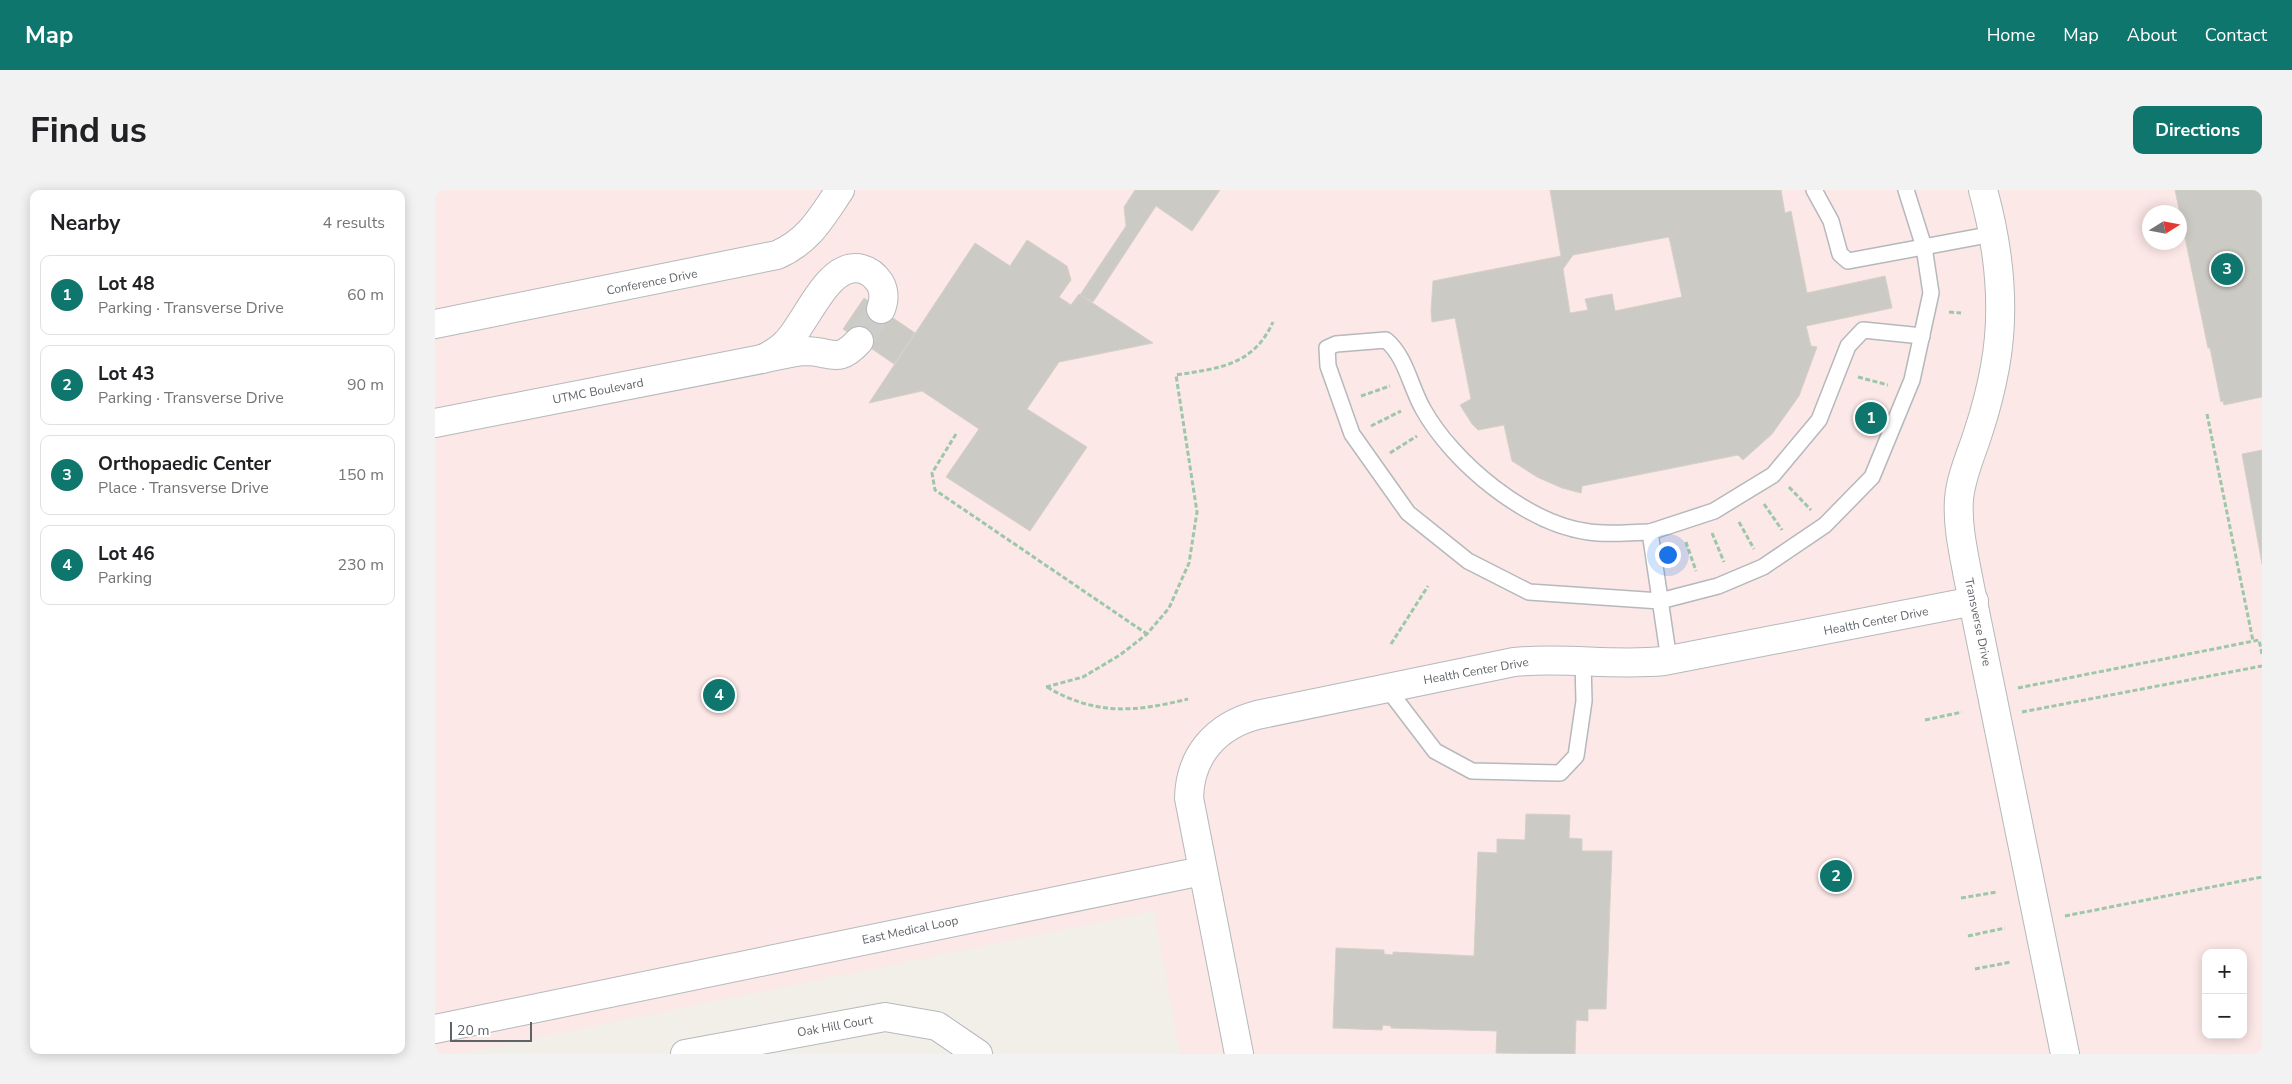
<!DOCTYPE html>
<html lang="en">
<head>
<meta charset="utf-8">
<style>
  body { margin:0; font-family:"Nunito Sans",sans-serif; background:#f2f2f2; color:#202124 }
  .controls { position:absolute; right:15px; bottom:15px; display:grid; overflow:hidden; border-radius:10px; box-shadow:0 2px 12px #0003 }
  .controls button { width:45px; height:45px; display:grid; place-items:center; padding:0; border:0; border-bottom:1px solid #e0e0e0; background:#fff; color:#202124; font:25px sans-serif }
  .compass { position:absolute; left:1707px; top:15px; width:45px; height:45px; border-radius:50%; background:#fff; box-shadow:0 2px 12px #0003; rotate:79deg }
  .scale { position:absolute; left:15px; bottom:12px; width:82px; box-sizing:border-box; padding-left:5px; border:2px solid #5f6368; border-top:0; font-size:14px; line-height:18px; white-space:nowrap; color:#5f6368; -webkit-text-stroke:4px #fff; paint-order:stroke }
  .you { position:absolute; left:1232px; top:364px; width:18px; height:18px; margin:-12px; border:4px solid #fff; border-radius:50%; background:#1a73e8; box-shadow:0 0 0 8px #1a73e833 }
  .badge { display:grid; place-items:center; width:32px; height:32px; border-radius:50%; background:#0f766e; color:#fff; font-size:16px; font-weight:700 }
  .pin { position:absolute; translate:-50% -50%; border:2px solid #fff; box-shadow:0 1px 5px #0006 }
  .list { margin:0; padding:0; list-style:none }
  h2 { display:flex; justify-content:space-between; align-items:center; height:65px; margin:0; padding:0 20px; font-size:21px }
  h2 small { font-size:16px; font-weight:400; color:#757577 }
  .list li { display:grid; grid-template-columns:32px 1fr auto; gap:15px; align-items:center; box-sizing:border-box; height:80px; margin:0 10px 10px; padding:0 10px; border:1px solid #e0e0e0; border-radius:10px }
  .list b { display:block; font-size:19px; white-space:nowrap }
  .list p { margin:0; font-size:16px; white-space:nowrap; color:#757577 }
  .list em { font-size:16px; font-style:normal; color:#757577 }
  .map { position:relative; flex:none; width:1827px; height:864px; overflow:hidden; border-radius:10px }
  header { display:flex; align-items:center; gap:30px; box-sizing:border-box; height:70px; padding:0 25px; background:#0f766e; color:#fff }
  header strong { font-size:24px }
  nav { display:flex; gap:28px; margin-inline-start:auto; font-size:18px }
  .intro { display:flex; align-items:center; justify-content:space-between; box-sizing:border-box; height:120px; padding:0 30px }
  h1 { margin:0; font-size:35px }
  .button { padding:12px 22px; border-radius:10px; background:#0f766e; color:#fff; font-size:18px; font-weight:700 }
  main { display:flex; gap:30px; padding:0 30px }
  aside { flex:1; background:#fff; border-radius:10px; box-shadow:0 2px 12px #0003 }
  .map>svg:first-child { display:block }
  .medical { fill:#fce8e6; fill-rule:evenodd }
  .building { fill:#cccac5; stroke:#d6d1c6; fill-rule:evenodd }
  .lines { fill:none; stroke-linecap:round; stroke-linejoin:round }
  .street-tunnel { stroke:#ccccc8; stroke-width:28; stroke-dasharray:28 14; stroke-linecap:butt }
  .lane-casing { stroke:#b5b8bc; stroke-width:18 }
  .street-casing { stroke:#b5b8bc; stroke-width:30 }
  .path { stroke:#9cc7a9; stroke-width:3; stroke-dasharray:5 2.5; stroke-linecap:butt }
  .lane { stroke:#fff; stroke-width:15 }
  .street { stroke:#fff; stroke-width:28 }
  .labels { text-anchor:middle; stroke-width:4; stroke-linejoin:round; paint-order:stroke }
  .street-label { font-size:12px; fill:#5f6368; stroke:#fff }
</style>
</head>
<body>
<header>
<strong>Map</strong>
<nav><a>Home</a><a>Map</a><a>About</a><a>Contact</a></nav>
</header>
<div class="intro"><h1>Find us</h1><a class="button">Directions</a></div>
<main>
<aside>
<h2>Nearby<small>4 results</small></h2>
<ul class="list">
<li><span class="badge">1</span><div><b>Lot 48</b><p>Parking · Transverse Drive</p></div><em>60 m</em></li>
<li><span class="badge">2</span><div><b>Lot 43</b><p>Parking · Transverse Drive</p></div><em>90 m</em></li>
<li><span class="badge">3</span><div><b>Orthopaedic Center</b><p>Place · Transverse Drive</p></div><em>150 m</em></li>
<li><span class="badge">4</span><div><b>Lot 46</b><p>Parking</p></div><em>230 m</em></li>
</ul>
</aside>
<div class="map">
<svg width="1827" height="864" viewBox="0 0 1827 864">
  <rect width="100%" height="100%" fill="#f1efe8"/>
  <path class="medical" d="M 0,0 L 1827,0 L 1827,864 L 745,864 L 719,721 L 21,864 L 0,864 ZM 1714,22 L 1744,22 L 1744,52 L 1714,52 ZM 1771,763 L 1808,763 L 1808,845 L 1771,845 Z"/>
  <g class="building">
    <polygon points="700,0 785,0 757,41 721,16 658,112 645,105 691,36 689,17"/>
    <path d="M 1115,0 L 1346,0 L 1350,23 L 1356,21 L 1372,103 L 1450,86 L 1457,118 L 1371,136 L 1376,156 L 1382,157 L 1364,206 L 1337,244 L 1308,270 L 1303,265 L 1147,296 L 1146,303 L 1127,298 L 1102,287 L 1077,271 L 1069,235 L 1043,240 L 1037,234 L 1025,215 L 1036,209 L 1020,128 L 997,132 L 996,121 L 998,91 L 1126,66 ZM 1234,47 L 1247,107 L 1180,121 L 1177,104 L 1150,109 L 1153,120 L 1135,123 L 1128,79 L 1138,65 Z"/>
    <polygon points="1740,0 1827,0 1827,207 1789,215 1788,211 1786,212 1775,158 1773,158"/>
    <polygon points="592,50 632,76 636,90 624,107 636,115 644,104 718,153 624,172 592,219 652,257 595,341 511,287 544,239 487,201 434,213 540,53 575,76"/>
    <polygon points="429,108 480,143 459,174 408,139"/>
    <polygon points="1827,260 1827,374 1807,264"/>
    <polygon points="1091,624 1135,625 1134,648 1147,649 1147,661 1177,661 1171,819 1153,819 1153,831 1141,830 1140,864 1061,863 1062,841 956,838 956,836 948,835 947,840 898,838 901,758 949,760 949,764 958,765 958,762 1039,766 1043,662 1062,663 1062,649 1090,650"/>
  </g>
  <g class="lines">
    <polyline class="street-tunnel" points="424,151 446,119"/>
    <defs>
      <g id="lane">
        <polyline points="1379,0 1396,31 1405,64 1413,71 1558,44"/>
        <polyline points="1215,342 1279,321 1338,285 1384,230 1413,156 1428,140 1487,146"/>
        <path d="M 1234,470 L 1215,342 C 1196,342 1174,345 1154,342 C 1092,334 1018,273 988,219 C 975,196 971,167 951,150 L 901,154 L 892,158 L 893,176 L 917,244 L 973,323 L 1033,371 L 1094,402 L 1225,411 L 1283,396 L 1328,377 L 1390,335 L 1437,287 L 1477,190 L 1496,103 L 1489,57 L 1471,0"/>
        <polyline points="952,498 1000,561 1037,581 1125,583 1141,566 1149,511 1148,472"/>
      </g>
      <g id="street">
        <path d="M 1548,0 C 1564,58 1571,117 1560,177 C 1556,199 1550,222 1543,243 C 1536,265 1526,286 1524,309 C 1522,336 1529,365 1534,392 L 1630,864"/>
        <path d="M 0,134 L 342,65 C 374,51 386,28 405,0"/>
        <path d="M 424,151 C 402,175 397,161 370,161 C 356,162 341,166 327,169 C 336,165 345,160 352,152 C 372,132 393,70 427,79 C 435,81 441,87 445,93 C 450,102 449,111 446,119"/>
        <polyline points="0,233 327,169"/>
        <polyline points="0,839 767,681"/>
        <polyline points="250,864 450,827 502,836 543,864"/>
        <path d="M 804,864 L 754,608 C 755,565 781,536 822,525 L 1079,472 C 1129,467 1179,476 1229,471 L 1539,411"/>
      </g>
    </defs>
    <use href="#lane" class="lane-casing"/>
    <use href="#street" class="street-casing"/>
    <g class="path">
      <polyline points="1514,122 1526,123"/>
      <polyline points="1423,187 1453,195"/>
      <polyline points="926,206 955,196"/>
      <polyline points="1772,224 1818,451"/>
      <polyline points="936,236 966,221"/>
      <polyline points="521,244 497,283 500,300 712,444"/>
      <polyline points="955,263 982,246"/>
      <polyline points="1354,297 1376,320"/>
      <polyline points="1329,314 1347,340"/>
      <polyline points="1304,332 1319,359"/>
      <polyline points="1277,343 1289,372"/>
      <polyline points="1251,352 1261,381"/>
      <polyline points="956,454 993,396"/>
      <path d="M 611,497 L 648,487 L 685,465 L 712,444 L 734,418 L 754,373 L 762,322 L 741,185 C 784,178 818,176 838,132"/>
      <path d="M 612,497 C 661,526 700,522 753,509"/>
      <polyline points="1583,498 1824,450 1827,464"/>
      <polyline points="1587,522 1827,476"/>
      <polyline points="1490,530 1527,522"/>
      <polyline points="1526,708 1562,702"/>
      <polyline points="1630,726 1827,687"/>
      <polyline points="1533,746 1570,738"/>
      <polyline points="1540,779 1576,772"/>
    </g>
    <use href="#lane" class="lane"/>
    <use href="#street" class="street"/>
  </g>
  <g class="labels">
    <g class="street-label">
      <text transform="translate(217 92) rotate(-11)" y="4">Conference Drive</text>
      <text transform="translate(163 201) rotate(-11)" y="4">UTMC Boulevard</text>
      <text transform="translate(1441 431) rotate(-11)" y="4">Health Center Drive</text>
      <text transform="translate(1543 432) rotate(78)" y="4">Transverse Drive</text>
      <text transform="translate(1041 481) rotate(-10)" y="4">Health Center Drive</text>
      <text transform="translate(475 740) rotate(-12)" y="4">East Medical Loop</text>
      <text transform="translate(400 836) rotate(-10)" y="4">Oak Hill Court</text>
    </g>
  </g>
</svg>
<div class="controls">
<button>+</button>
<button>−</button>
</div>
<svg class="compass" viewBox="-18 -18 36 36"><path d="M0-13l5 13h-10z" fill="#e53935"/><path d="M0 13l5-13h-10z" fill="#757577"/></svg>
<div class="scale">20 m</div>
<div class="you"></div>
<div class="pin badge" style="left:1436px;top:228px">1</div>
<div class="pin badge" style="left:1401px;top:686px">2</div>
<div class="pin badge" style="left:1792px;top:79px">3</div>
<div class="pin badge" style="left:284px;top:505px">4</div>
</div>
</main>
</body>
</html>
